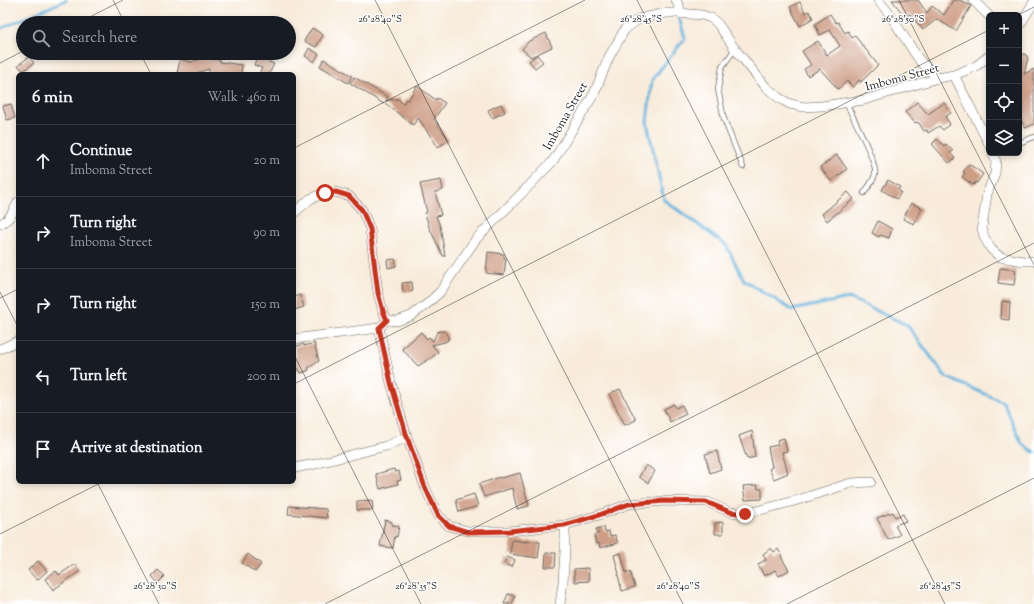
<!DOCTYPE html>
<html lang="en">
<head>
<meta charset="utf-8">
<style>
  body { margin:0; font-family:"Sorts Mill Goudy",serif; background:#242831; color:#f1f3f6 }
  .controls { position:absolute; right:12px; top:12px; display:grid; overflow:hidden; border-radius:6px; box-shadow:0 2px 6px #0003 }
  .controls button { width:36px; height:36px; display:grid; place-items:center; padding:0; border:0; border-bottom:1px solid #363941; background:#171b24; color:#f1f3f6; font:20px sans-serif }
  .stop { position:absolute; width:12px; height:12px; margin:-9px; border:3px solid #c8321e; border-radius:50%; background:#fff }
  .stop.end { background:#c8321e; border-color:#fff; box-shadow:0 1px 4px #0008 }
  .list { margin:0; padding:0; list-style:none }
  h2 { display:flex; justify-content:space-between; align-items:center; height:52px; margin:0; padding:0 16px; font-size:17px }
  h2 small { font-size:13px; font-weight:400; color:#9ea1a6 }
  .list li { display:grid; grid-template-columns:26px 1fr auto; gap:12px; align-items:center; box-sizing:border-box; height:72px; padding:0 16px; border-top:1px solid #363941 }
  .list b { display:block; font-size:15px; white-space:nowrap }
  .list p { margin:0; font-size:13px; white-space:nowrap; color:#9ea1a6 }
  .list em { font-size:13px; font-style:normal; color:#9ea1a6 }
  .icon { flex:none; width:22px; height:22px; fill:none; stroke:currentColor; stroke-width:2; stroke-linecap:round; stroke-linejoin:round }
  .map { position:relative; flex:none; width:1034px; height:604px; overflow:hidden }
  .search { position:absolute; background:#171b24; box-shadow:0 2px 6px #0003; left:16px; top:16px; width:280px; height:44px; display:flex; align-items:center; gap:10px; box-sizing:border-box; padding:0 14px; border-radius:22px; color:#9ea1a6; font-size:15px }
  .panel { position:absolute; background:#171b24; box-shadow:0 2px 6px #0003; left:16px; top:72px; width:280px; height:412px; border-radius:6px }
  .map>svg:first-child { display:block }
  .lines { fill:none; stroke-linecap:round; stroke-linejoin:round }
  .stream { stroke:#65b4df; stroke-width:3 }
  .building { fill:#cd9d85 }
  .lane-casing { stroke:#69645e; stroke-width:6 }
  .street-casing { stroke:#69645e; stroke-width:10 }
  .lane { stroke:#fff; stroke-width:4.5 }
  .street { stroke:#fff; stroke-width:9 }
  .route { stroke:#c8321e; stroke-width:5 }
  .ticks { fill:none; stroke:#1c1c1c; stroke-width:1; stroke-opacity:0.45 }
  .labels { text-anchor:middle; stroke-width:3; stroke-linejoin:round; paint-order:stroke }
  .street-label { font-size:12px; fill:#1c1c1c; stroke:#fff }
  .ticks-label { font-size:10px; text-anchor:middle; fill:#1c1c1c; stroke:#fff; stroke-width:3; stroke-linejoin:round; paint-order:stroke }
</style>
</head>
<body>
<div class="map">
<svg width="1034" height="604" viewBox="0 0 1034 604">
  <rect width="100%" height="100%" fill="#fff"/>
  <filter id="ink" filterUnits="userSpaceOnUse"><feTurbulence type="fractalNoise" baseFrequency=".025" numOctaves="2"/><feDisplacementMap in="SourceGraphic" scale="8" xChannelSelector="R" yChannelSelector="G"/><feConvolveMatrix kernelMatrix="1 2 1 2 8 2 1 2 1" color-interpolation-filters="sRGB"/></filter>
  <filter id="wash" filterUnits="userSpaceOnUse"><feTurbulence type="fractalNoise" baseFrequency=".012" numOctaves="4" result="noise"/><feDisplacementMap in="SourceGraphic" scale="16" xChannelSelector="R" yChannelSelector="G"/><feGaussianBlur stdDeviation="0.9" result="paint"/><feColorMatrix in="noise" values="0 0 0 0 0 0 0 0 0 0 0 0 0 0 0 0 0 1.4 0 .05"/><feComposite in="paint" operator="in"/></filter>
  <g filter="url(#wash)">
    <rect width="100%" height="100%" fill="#f8ebda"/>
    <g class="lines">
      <g class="stream">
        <polyline points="678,15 685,38 652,80 647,122 664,200 726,245 744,280 792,310 849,298 907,325 946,377 1003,402 1022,444 1034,452"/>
        <polyline points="0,29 66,0"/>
      </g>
    </g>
    <g id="blocks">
      <g class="building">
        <polygon points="892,0 918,0 927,13 932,6 944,15 953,0 960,0 971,6 956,31 937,19 923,30 910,14 905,17"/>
        <polygon points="800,2 805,13 809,11 813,18 800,26 790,7"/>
        <polygon points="830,14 836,23 838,22 845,33 848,31 852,38 855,36 878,65 861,82 859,80 853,87 847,81 838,89 820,69 808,76 804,69 811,65 802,51 818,41 827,55 840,46 830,30 820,35 815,24"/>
        <polygon points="312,28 323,35 316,47 304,41"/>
        <polygon points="546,33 552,47 531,57 522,49 529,41"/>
        <polygon points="309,48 319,54 314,62 305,56"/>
        <polygon points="1024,54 1026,55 1028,58 1024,74 1034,69 1034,124 1025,128 1019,115 1019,55"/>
        <polygon points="537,55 543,62 535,68 529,61"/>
        <polygon points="29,57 34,63 23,71 18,65"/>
        <polygon points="257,57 274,64 269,74 259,74 262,68 254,65"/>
        <polygon points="203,58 220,60 220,62 242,65 241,74 209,74 209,69 194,74 177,74 180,59 191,62"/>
        <polygon points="324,59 352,76 348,83 320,66"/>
        <polygon points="354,77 388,97 386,101 396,99 398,99 403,104 406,99 408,100 417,86 436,100 437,98 445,103 434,119 449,140 438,147 418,118 413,125 385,103 384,104 350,83"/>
        <polygon points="917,102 928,114 944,103 951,113 945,117 950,124 943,130 939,126 928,133 927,130 924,131 919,123 918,123 916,122 915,123 905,112"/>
        <polygon points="11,104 15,118 7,120 3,106"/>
        <polygon points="501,104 505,112 492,118 488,110"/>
        <polygon points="937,139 944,146 946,144 953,151 950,153 955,158 949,163 932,144"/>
        <polygon points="837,155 847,169 831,181 820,167"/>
        <polygon points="969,164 983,174 977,183 976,182 973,185 962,177 965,173 963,172"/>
        <polygon points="441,180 443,190 435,192 441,215 436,216 440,226 445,256 443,256 429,227 425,213 427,212 420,184"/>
        <polygon points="888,180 900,187 898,190 901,192 897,199 882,190"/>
        <polygon points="848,192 854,199 827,221 822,214"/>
        <polygon points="911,203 922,208 914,224 903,219"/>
        <polygon points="878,221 892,229 889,238 880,235 879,237 872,233"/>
        <polygon points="488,252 504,254 504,258 506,258 504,275 486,273"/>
        <polygon points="395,259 396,266 388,268 387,260"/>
        <polygon points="1000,268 1016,270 1014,285 998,283"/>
        <polygon points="412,282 413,291 403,292 402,283"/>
        <polygon points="300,295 304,307 294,310 294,297"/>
        <polygon points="1002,301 1010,302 1009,320 1001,319"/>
        <polygon points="440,331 444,331 447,333 448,336 448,340 445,342 432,345 438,352 431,358 418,366 402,349 421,332 427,339 429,337 433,341 437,332"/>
        <polygon points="314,343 319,361 308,368 309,370 301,373 298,368 294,370 294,356 297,355 294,347 304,344 304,346"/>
        <polygon points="620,389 636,420 625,425 609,394"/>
        <polygon points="674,404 676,408 682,405 686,414 670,422 664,409"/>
        <polygon points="752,431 755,457 747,459 739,436"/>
        <polygon points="784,438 787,451 782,452 788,473 774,479 769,469 772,467 768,447 778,445 777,440"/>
        <polygon points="717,451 721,469 710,473 705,454"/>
        <polygon points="646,465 655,471 648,483 639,477"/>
        <polygon points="394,469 395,472 399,471 401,480 397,481 398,484 380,489 376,474"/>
        <polygon points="520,473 529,506 517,509 512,488 484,497 479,484 500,477 501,478"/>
        <polygon points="757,485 758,489 762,489 762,499 745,500 743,486"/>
        <polygon points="474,494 478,506 459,512 456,500"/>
        <polygon points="372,500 373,510 357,510 357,501"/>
        <polygon points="289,506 326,509 327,518 288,514"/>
        <polygon points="893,512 895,517 903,514 906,521 895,525 900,535 888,540 877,518"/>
        <polygon points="385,520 392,522 392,525 399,526 397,537 395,536 393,548 380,546"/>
        <polygon points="723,522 723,534 715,534 715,523"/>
        <polygon points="604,527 605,532 609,531 610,536 615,535 618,543 600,548 599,543 596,544 594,535 598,534 596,529"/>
        <polygon points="512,540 528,542 528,541 540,542 538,558 510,554"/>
        <polygon points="771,548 774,552 778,549 782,556 781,557 789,570 779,576 775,570 764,576 758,564 766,560 763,554"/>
        <polygon points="546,553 556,553 555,567 545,567"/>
        <polygon points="621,553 626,573 630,571 635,587 622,591 618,575 619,574 614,555"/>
        <polygon points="248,554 261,564 255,572 242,563"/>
        <polygon points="507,557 515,560 512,567 504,564"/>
        <polygon points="38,561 47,571 37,580 28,570"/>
        <polygon points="75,564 80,571 53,590 45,579 56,571 59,575"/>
        <polygon points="588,568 589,581 575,582 574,569"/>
        <polygon points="158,570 165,576 158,583 152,576"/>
        <polygon points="508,594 515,596 512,604 504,604"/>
      </g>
    </g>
  </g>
  <g filter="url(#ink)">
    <use href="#blocks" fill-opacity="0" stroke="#69645e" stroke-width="1"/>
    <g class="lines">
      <defs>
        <g id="lane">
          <polyline points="735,49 722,67 718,89 724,119 743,167"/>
          <path d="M 846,103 C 852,115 878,164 875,174 C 874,181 868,187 864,193"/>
          <polyline points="1019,143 1034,137"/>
        </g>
        <g id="street">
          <polyline points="676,0 682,14"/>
          <polyline points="878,0 888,12 920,61 938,78"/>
          <polyline points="973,0 989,16"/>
          <polyline points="1019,26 1034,2"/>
          <polyline points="954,75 989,144"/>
          <polyline points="993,153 996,162 995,173 987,194 982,228 984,237 991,249 1000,257 1024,261 1034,261"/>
          <polyline points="294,213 310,199 325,193 336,192 349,196 362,210 370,229 378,293 383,311 387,320"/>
          <path d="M 0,224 C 10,220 13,212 18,202"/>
          <polyline points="387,320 397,321 411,316 427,304 440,292 476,239 525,190 553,161 594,94 609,57 625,29 639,19 666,13 678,13 702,15 711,18 718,24 735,49 766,87 779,98 790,104 804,107 822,106 864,100 938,78 954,75 976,66 989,56"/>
          <polyline points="379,328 391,383 407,437 425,487 438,515 449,526 468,531 509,531 565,525 599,515 629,504 665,501 707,502 730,512 745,514 798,500 851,483 871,482"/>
          <polyline points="294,339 379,328 383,324"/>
          <polyline points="0,349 18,341"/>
          <polyline points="294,468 315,464 386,446 407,437"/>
          <polyline points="560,604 563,582 565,551 565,525"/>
        </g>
      </defs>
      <use href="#lane" class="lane-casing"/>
      <use href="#street" class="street-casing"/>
      <use href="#lane" class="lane"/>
      <use href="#street" class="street"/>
    </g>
  </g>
  <g class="lines" filter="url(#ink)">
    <polyline class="route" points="325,193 336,192 349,196 362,210 370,229 378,293 383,311 387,320 379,328 391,383 407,437 425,487 438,515 449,526 468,532 509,531 564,525 599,515 629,504 665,501 706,502 730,512 745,514"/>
  </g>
  <path class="ticks" d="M 113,0 L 125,23M 375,0 L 683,604M 637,0 L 945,604M 899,0 L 1034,265M 1018,15 L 1034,7M 78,23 L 123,0M 140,53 L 151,74M 0,63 L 23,51M 294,148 L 585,0M 0,292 L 18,327M 0,298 L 18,289M 294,355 L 421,604M 294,384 L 989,30M 97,482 L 159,604M 0,534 L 102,482M 325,604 L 1034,243M 787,604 L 1034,478"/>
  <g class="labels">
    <g class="street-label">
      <text transform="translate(902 77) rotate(-15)" y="4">Imboma Street</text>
      <text transform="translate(565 116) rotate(-60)" y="4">Imboma Street</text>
    </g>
  </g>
  <g class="ticks-label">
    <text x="380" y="22">26°28'40"S</text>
    <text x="641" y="22">26°28'45"S</text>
    <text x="903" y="22">26°28'50"S</text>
    <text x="155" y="589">26°28'30"S</text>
    <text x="416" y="589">26°28'35"S</text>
    <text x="678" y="589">26°28'40"S</text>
    <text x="940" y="589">26°28'45"S</text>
  </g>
</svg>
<div class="controls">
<button>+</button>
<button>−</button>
<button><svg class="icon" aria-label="locate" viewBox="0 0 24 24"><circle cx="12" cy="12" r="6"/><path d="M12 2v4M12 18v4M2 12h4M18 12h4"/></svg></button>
<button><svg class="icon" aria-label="layers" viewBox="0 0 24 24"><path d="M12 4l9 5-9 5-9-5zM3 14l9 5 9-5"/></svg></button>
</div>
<div class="stop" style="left:325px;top:193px"></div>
<div class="stop end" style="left:745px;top:514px"></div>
<div class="search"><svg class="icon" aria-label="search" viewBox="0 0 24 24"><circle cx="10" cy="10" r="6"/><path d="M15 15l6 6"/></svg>Search here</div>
<section class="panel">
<h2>6 min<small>Walk · 460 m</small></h2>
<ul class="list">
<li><svg class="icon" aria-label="ahead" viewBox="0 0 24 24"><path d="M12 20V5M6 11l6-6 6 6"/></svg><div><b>Continue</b><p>Imboma Street</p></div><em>20 m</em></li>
<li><svg class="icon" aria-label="right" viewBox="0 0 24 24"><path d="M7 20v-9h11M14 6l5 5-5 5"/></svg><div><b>Turn right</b><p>Imboma Street</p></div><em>90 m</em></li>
<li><svg class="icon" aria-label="right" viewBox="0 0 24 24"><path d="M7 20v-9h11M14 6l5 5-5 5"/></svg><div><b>Turn right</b></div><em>150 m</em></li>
<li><svg class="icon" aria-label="left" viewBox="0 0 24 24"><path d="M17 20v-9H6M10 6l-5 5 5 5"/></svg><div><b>Turn left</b></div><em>200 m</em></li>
<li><svg class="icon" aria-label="arrive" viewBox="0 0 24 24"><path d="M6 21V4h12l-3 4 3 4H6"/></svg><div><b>Arrive at destination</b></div></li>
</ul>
</section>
</div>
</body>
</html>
